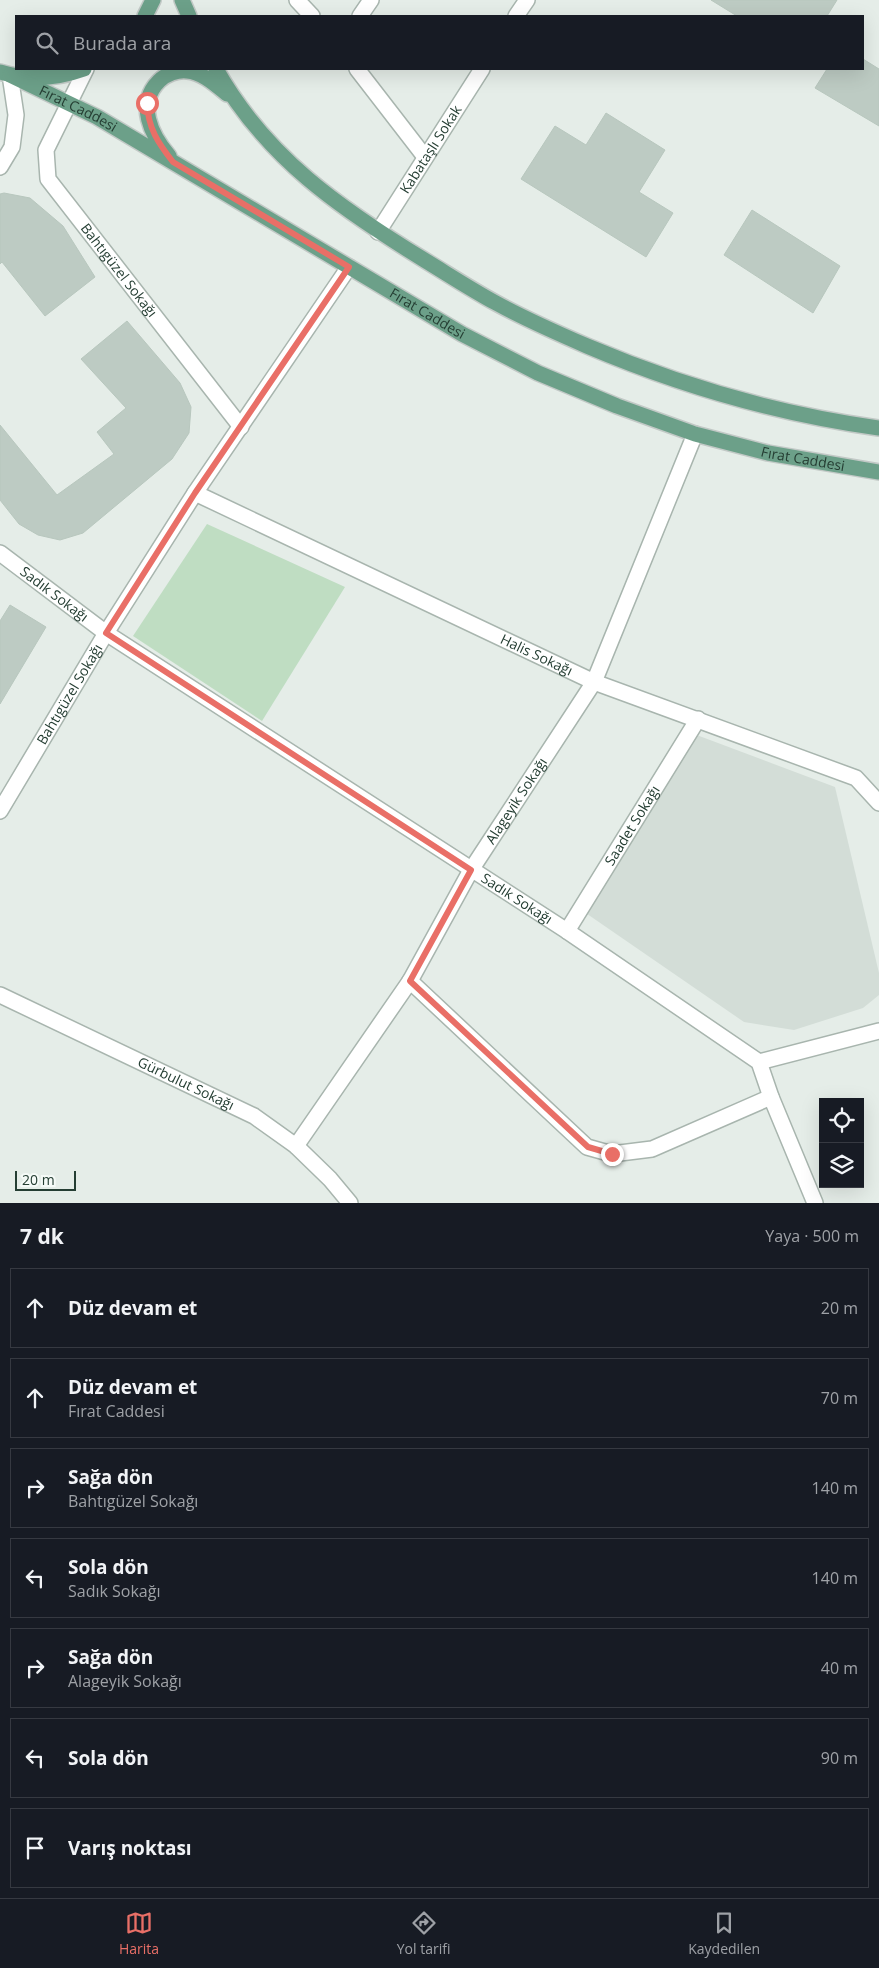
<!DOCTYPE html>
<html lang="tr">
<head>
<meta charset="utf-8">
<style>
  body { margin:0; font-family:"Open Sans",sans-serif; background:#20242c; color:#f1f3f6 }
  .controls { position:absolute; right:15px; bottom:15px; display:grid; overflow:hidden; border-radius:0px; box-shadow:0 5px 20px #0002 }
  .controls button { width:45px; height:45px; display:grid; place-items:center; padding:0; border:0; border-bottom:1px solid #363941; background:#171b24; color:#f1f3f6; font:25px sans-serif }
  .scale { position:absolute; left:15px; bottom:12px; width:61px; box-sizing:border-box; padding-left:5px; border:2px solid #253e33; border-top:0; font-size:14px; line-height:18px; white-space:nowrap; color:#253e33; -webkit-text-stroke:4px #f5faf7; paint-order:stroke }
  .stop { position:absolute; width:15px; height:15px; margin:-11px; border:4px solid #e96f67; border-radius:50%; background:#fff }
  .stop.end { background:#e96f67; border-color:#fff; box-shadow:0 1px 5px #0008 }
  .list { margin:0; padding:0; list-style:none }
  h2 { display:flex; justify-content:space-between; align-items:center; height:65px; margin:0; padding:0 20px; font-size:21px }
  h2 small { font-size:16px; font-weight:400; color:#9ea1a6 }
  .list li { display:grid; grid-template-columns:32px 1fr auto; gap:15px; align-items:center; box-sizing:border-box; height:80px; margin:0 10px 10px; padding:0 10px; border:1px solid #363941; border-radius:0px }
  .list b { display:block; font-size:19px; white-space:nowrap }
  .list p { margin:0; font-size:16px; white-space:nowrap; color:#9ea1a6 }
  .list em { font-size:16px; font-style:normal; color:#9ea1a6 }
  .icon { flex:none; width:28px; height:28px; fill:none; stroke:currentColor; stroke-width:2; stroke-linecap:round; stroke-linejoin:round }
  .map { position:relative; flex:none; width:879px; height:1203px; overflow:hidden }
  .search { position:absolute; background:#171b24; box-shadow:0 5px 20px #0002; left:15px; right:15px; top:15px; height:55px; display:flex; align-items:center; gap:12px; box-sizing:border-box; padding:0 18px; border-radius:0px; color:#9ea1a6; font-size:19px }
  .sheet { height:695px; background:#171b24 }
  nav { display:flex; justify-content:space-around; align-items:center; box-sizing:border-box; height:70px; border-top:1px solid #363941; background:#171b24; font-size:14px; color:#9ea1a6 }
  nav a { display:grid; justify-items:center; gap:2px }
  nav .on { color:#e96f67 }
  .map>svg:first-child { display:block }
  .built { fill:#d3ddd7 }
  .green { fill:#bfddc2 }
  .building { fill:#bdcbc3; stroke:#b8c7be }
  .lines { fill:none; stroke-linecap:round; stroke-linejoin:round }
  .minor-casing { stroke:#a8b5ae; stroke-width:18 }
  .primary-casing { stroke:#c2c9c6; stroke-width:18 }
  .minor { stroke:#fff; stroke-width:15 }
  .primary { stroke:#6ca089; stroke-width:15 }
  .route { stroke:#e96f67; stroke-width:6 }
  .labels { text-anchor:middle; stroke-width:5; stroke-linejoin:round; paint-order:stroke }
  .street-label { font-size:14px; fill:#253e33; stroke:#f5faf7 }
</style>
</head>
<body>
<div class="map">
<svg width="879" height="1203" viewBox="0 0 879 1203">
  <rect width="100%" height="100%" fill="#e5ede8"/>
  <polygon class="built" points="694,734 835,787 879,973 879,995 863,1008 794,1030 744,1022 577,907"/>
  <polygon class="green" points="207,524 345,587 262,721 133,636"/>
  <g class="building">
    <polygon points="711,0 837,0 827,16 737,16"/>
    <polygon points="863,59 879,69 879,126 815,88 827,69 863,69"/>
    <polygon points="606,113 665,150 639,192 673,213 646,257 521,179 555,126 586,145"/>
    <polygon points="4,193 30,198 63,226 95,277 45,316 2,262 0,264 0,194"/>
    <polygon points="752,210 840,266 813,313 724,255"/>
    <polygon points="127,321 180,383 191,407 189,433 172,459 83,533 60,540 38,535 19,524 0,500 0,425 57,495 114,454 97,432 126,408 81,359"/>
    <polygon points="10,605 46,627 0,704 0,621"/>
  </g>
  <g class="lines">
    <defs>
      <g id="minor">
        <polyline points="297,0 312,16"/>
        <polyline points="360,16 371,0"/>
        <polyline points="516,16 527,0"/>
        <path id="s1" d="M 86,69 L 46,150 L 48,179 L 241,427"/>
        <polyline points="357,69 425,157"/>
        <polyline points="0,167 12,147 16,115 10,75"/>
        <path id="s2" d="M 378,232 L 482,69"/>
        <path id="s3" d="M 195,493 L 594,682 L 856,778 L 879,803"/>
        <path id="s4" d="M 0,553 L 106,633 L 567,931 L 759,1062 L 771,1097 L 815,1203"/>
        <path id="s5" d="M 0,811 L 106,633 L 195,493 L 349,267"/>
        <path id="s6" d="M 567,931 L 698,719"/>
        <polyline points="410,981 587,1147 612,1154 652,1149 771,1097"/>
        <path id="s7" d="M 0,995 L 254,1116 L 296,1146 L 330,1179 L 350,1203"/>
        <polyline points="759,1062 879,1031"/>
        <path id="s8" d="M 296,1146 L 410,981 L 471,870 L 594,682 L 695,434"/>
      </g>
      <g id="primary">
        <polyline points="182,0 189,16"/>
        <polyline points="145,16 153,0"/>
        <path d="M 216,69 C 266,158 341,209 426,261 C 449,275 472,290 496,303 C 525,319 557,333 587,346 C 681,386 778,414 879,428"/>
        <path d="M 0,72 C 29,81 56,79 84,69"/>
        <path id="s9" d="M 10,75 L 97,117 L 462,334 L 538,373 L 617,406 L 695,434 L 768,453 L 879,472"/>
        <path d="M 169,156 C 151,135 136,104 159,81 C 166,74 177,70 187,71 C 202,72 216,85 227,94"/>
      </g>
    </defs>
    <use href="#minor" class="minor-casing"/>
    <use href="#primary" class="primary-casing"/>
    <use href="#minor" class="minor"/>
    <use href="#primary" class="primary"/>
  </g>
  <g class="lines">
    <path class="route" d="M 147,103 C 148,128 158,143 173,162 L 349,267 L 195,493 L 106,633 L 471,870 L 410,981 L 588,1147 L 612,1154"/>
  </g>
  <g class="labels">
    <g class="street-label">
      <text dy="5" stroke="none"><textPath href="#s9" startOffset="76">Fırat Caddesi</textPath></text>
      <text dy="5" stroke="none"><textPath href="#s2" startOffset="98">Kabataşlı Sokak</textPath></text>
      <text dy="5" stroke="none"><textPath href="#s1" startOffset="235">Bahtıgüzel Sokağı</textPath></text>
      <text dy="5" stroke="none"><textPath href="#s9" startOffset="481">Fırat Caddesi</textPath></text>
      <text dy="5" stroke="none"><textPath href="#s9" startOffset="886">Fırat Caddesi</textPath></text>
      <text dy="5" stroke="none"><textPath href="#s4" startOffset="68">Sadık Sokağı</textPath></text>
      <text dy="5" stroke="none"><textPath href="#s3" startOffset="378">Halis Sokağı</textPath></text>
      <text dy="5" stroke="none"><textPath href="#s5" startOffset="136">Bahtıgüzel Sokağı</textPath></text>
      <text dy="5" stroke="none"><textPath href="#s8" startOffset="410">Alageyik Sokağı</textPath></text>
      <text dy="5" stroke="none"><textPath href="#s6" startOffset="124">Saadet Sokağı</textPath></text>
      <text dy="5" stroke="none"><textPath href="#s4" startOffset="622">Sadık Sokağı</textPath></text>
      <text dy="5" stroke="none"><textPath href="#s7" startOffset="206">Gürbulut Sokağı</textPath></text>
    </g>
  </g>
</svg>
<div class="controls">
<button><svg class="icon" aria-label="locate" viewBox="0 0 24 24"><circle cx="12" cy="12" r="6"/><path d="M12 2v4M12 18v4M2 12h4M18 12h4"/></svg></button>
<button><svg class="icon" aria-label="layers" viewBox="0 0 24 24"><path d="M12 4l9 5-9 5-9-5zM3 14l9 5 9-5"/></svg></button>
</div>
<div class="scale">20 m</div>
<div class="stop" style="left:147px;top:103px"></div>
<div class="stop end" style="left:612px;top:1154px"></div>
<div class="search"><svg class="icon" aria-label="search" viewBox="0 0 24 24"><circle cx="10" cy="10" r="6"/><path d="M15 15l6 6"/></svg>Burada ara</div>
</div>
<section class="sheet">
<h2>7 dk<small>Yaya · 500 m</small></h2>
<ul class="list">
<li><svg class="icon" aria-label="ahead" viewBox="0 0 24 24"><path d="M12 20V5M6 11l6-6 6 6"/></svg><div><b>Düz devam et</b></div><em>20 m</em></li>
<li><svg class="icon" aria-label="ahead" viewBox="0 0 24 24"><path d="M12 20V5M6 11l6-6 6 6"/></svg><div><b>Düz devam et</b><p>Fırat Caddesi</p></div><em>70 m</em></li>
<li><svg class="icon" aria-label="right" viewBox="0 0 24 24"><path d="M7 20v-9h11M14 6l5 5-5 5"/></svg><div><b>Sağa dön</b><p>Bahtıgüzel Sokağı</p></div><em>140 m</em></li>
<li><svg class="icon" aria-label="left" viewBox="0 0 24 24"><path d="M17 20v-9H6M10 6l-5 5 5 5"/></svg><div><b>Sola dön</b><p>Sadık Sokağı</p></div><em>140 m</em></li>
<li><svg class="icon" aria-label="right" viewBox="0 0 24 24"><path d="M7 20v-9h11M14 6l5 5-5 5"/></svg><div><b>Sağa dön</b><p>Alageyik Sokağı</p></div><em>40 m</em></li>
<li><svg class="icon" aria-label="left" viewBox="0 0 24 24"><path d="M17 20v-9H6M10 6l-5 5 5 5"/></svg><div><b>Sola dön</b></div><em>90 m</em></li>
<li><svg class="icon" aria-label="arrive" viewBox="0 0 24 24"><path d="M6 21V4h12l-3 4 3 4H6"/></svg><div><b>Varış noktası</b></div></li>
</ul>
</section>
<nav>
<a class="on"><svg class="icon" aria-label="map" viewBox="0 0 24 24"><path d="M3 6l6-2 6 2 6-2v14l-6 2-6-2-6 2zM9 4v14M15 6v14"/></svg>Harita</a>
<a><svg class="icon" aria-label="directions" viewBox="0 0 24 24"><path d="M12 3l9 9-9 9-9-9zM9 14v-3h6M13 9l2 2-2 2"/></svg>Yol tarifi</a>
<a><svg class="icon" aria-label="saved" viewBox="0 0 24 24"><path d="M7 4h10v16l-5-4-5 4z"/></svg>Kaydedilen</a>
</nav>
</body>
</html>
